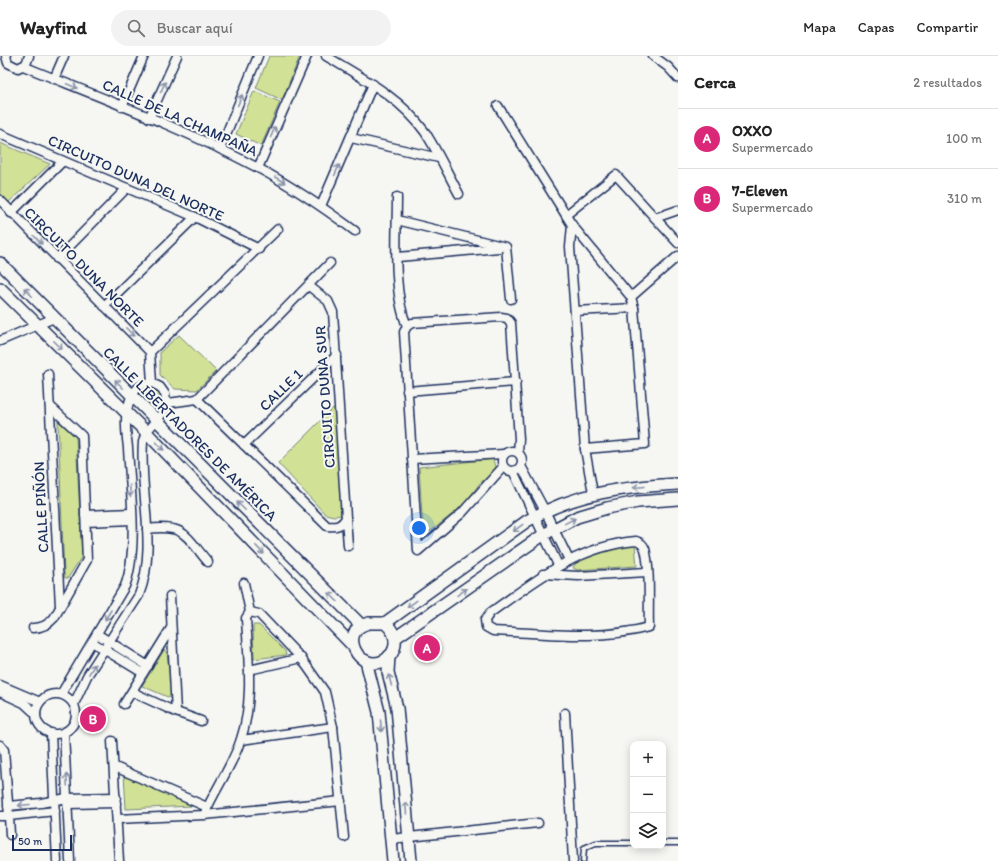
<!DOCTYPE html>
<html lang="es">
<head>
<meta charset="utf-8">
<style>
  body { margin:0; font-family:Itim,sans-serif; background:#f2f2f2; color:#222 }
  .controls { position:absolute; right:12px; bottom:12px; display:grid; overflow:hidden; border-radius:8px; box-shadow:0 2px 10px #0003 }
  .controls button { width:36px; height:36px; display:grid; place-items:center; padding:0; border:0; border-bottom:1px solid #e0e0e0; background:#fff; color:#222; font:20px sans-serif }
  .scale { position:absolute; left:12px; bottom:10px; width:60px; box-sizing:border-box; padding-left:4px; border:2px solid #1b2f5e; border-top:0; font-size:11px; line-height:14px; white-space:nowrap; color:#1b2f5e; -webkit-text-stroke:3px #f6f6f2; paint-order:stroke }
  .you { position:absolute; left:419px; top:472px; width:14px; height:14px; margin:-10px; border:3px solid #fff; border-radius:50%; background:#1a73e8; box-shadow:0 0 0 6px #1a73e833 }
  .badge { display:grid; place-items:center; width:26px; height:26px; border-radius:50%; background:#db2777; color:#fff; font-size:13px; font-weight:700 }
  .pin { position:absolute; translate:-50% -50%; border:2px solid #fff; box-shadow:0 1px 4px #0006 }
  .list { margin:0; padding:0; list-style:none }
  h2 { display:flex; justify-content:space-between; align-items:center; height:52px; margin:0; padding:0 16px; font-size:17px }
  h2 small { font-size:13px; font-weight:400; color:#767676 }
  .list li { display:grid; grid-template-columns:26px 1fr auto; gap:12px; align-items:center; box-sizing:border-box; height:60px; padding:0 16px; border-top:1px solid #e0e0e0 }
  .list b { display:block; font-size:15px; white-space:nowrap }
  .list p { margin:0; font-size:13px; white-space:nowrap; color:#767676 }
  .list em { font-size:13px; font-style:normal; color:#767676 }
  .icon { flex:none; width:22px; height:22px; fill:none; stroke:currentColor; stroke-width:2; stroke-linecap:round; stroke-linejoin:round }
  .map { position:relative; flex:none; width:678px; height:805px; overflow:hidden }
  header { display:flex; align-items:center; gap:24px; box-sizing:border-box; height:56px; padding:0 20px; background:#fff; border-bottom:1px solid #e0e0e0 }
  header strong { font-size:19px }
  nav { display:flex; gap:22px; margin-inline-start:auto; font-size:14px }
  .search { width:280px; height:36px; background:#f2f2f2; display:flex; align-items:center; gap:10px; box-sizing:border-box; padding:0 14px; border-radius:22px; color:#767676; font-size:15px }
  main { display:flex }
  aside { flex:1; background:#fff }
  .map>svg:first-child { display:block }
  .green { fill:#d1e195; stroke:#76887a }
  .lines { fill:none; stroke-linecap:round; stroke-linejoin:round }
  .lane-casing { stroke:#1b2f5e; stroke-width:7 }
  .street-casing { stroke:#1b2f5e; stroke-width:11 }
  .secondary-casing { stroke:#1b2f5e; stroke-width:14 }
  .lane { stroke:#f6f6f2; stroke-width:4 }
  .street { stroke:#f6f6f2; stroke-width:8 }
  .secondary { stroke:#f6f6f2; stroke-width:11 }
  .oneway { stroke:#8892a8 }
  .labels { text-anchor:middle; stroke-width:4; stroke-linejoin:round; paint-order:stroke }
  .street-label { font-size:15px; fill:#1b2f5e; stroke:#f6f6f2 }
</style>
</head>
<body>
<header>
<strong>Wayfind</strong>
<div class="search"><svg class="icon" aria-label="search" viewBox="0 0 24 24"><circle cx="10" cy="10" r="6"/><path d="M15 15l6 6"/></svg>Buscar aquí</div>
<nav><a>Mapa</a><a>Capas</a><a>Compartir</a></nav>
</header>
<main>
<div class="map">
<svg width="678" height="805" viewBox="0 0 678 805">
  <rect width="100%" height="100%" fill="#f6f6f2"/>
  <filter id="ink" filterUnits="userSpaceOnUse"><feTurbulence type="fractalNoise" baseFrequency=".025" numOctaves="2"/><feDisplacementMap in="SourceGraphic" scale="8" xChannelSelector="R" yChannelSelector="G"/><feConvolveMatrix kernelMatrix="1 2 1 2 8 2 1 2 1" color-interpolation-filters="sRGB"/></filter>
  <g filter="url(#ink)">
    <g class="green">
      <polygon points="269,0 300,0 282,44 256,32"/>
      <polygon points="254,35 280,46 261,90 236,78"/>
      <polygon points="0,87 50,108 8,147 0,137"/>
      <polygon points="179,279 216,315 197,334 175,333 160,319 160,296"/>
      <path d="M 148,332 C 163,335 165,346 157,358 L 135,338 L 141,333 Z"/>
      <polygon points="333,352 337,356 341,459 334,460 325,458 278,407"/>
      <polygon points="58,365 76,381 82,500 68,522 65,522 64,518"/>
      <polygon points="493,403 496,415 480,427 464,449 431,475 423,475 419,411"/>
      <path d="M 635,489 L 637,510 L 577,514 L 573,512 C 578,496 620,491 635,489 Z"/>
      <polygon points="253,569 259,569 285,595 286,599 254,603"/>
      <polygon points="164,594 167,596 172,640 170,642 142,630"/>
      <polygon points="124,718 193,746 193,750 126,753"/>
    </g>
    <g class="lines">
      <defs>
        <g id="lane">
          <polyline points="663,787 678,787"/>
          <polyline points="583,805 584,792 596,787 633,787"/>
        </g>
        <g id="street">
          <polyline points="6,0 8,7 18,12 26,8 29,0"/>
          <path d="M 326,0 C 361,21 400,41 425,76 C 438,96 448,118 459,138"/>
          <polyline points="653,0 668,11 678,22"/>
          <path d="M 23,10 C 102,42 183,72 258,112 C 292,130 324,152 355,175"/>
          <polyline points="54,23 64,0"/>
          <polyline points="498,50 572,169 631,241 634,252 645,388 585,393"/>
          <polyline points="122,51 144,0"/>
          <polyline points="149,62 177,0"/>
          <polyline points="0,78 195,161 259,193"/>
          <polyline points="351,82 439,102"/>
          <polyline points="220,93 258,0"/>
          <polyline points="258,112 307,0"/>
          <path d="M 397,141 C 397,179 392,235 407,270"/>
          <polyline points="0,144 150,296 152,327"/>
          <polyline points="321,150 373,28"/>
          <polyline points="11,157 63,105"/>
          <polyline points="566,159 616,119 678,187"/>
          <polyline points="655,162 678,154"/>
          <polyline points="397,164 506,191 511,243"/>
          <polyline points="572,169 570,191 585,393 593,437"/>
          <polyline points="398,201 499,192"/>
          <polyline points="57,203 127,132"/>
          <polyline points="631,241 678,200"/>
          <polyline points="104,250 195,161"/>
          <polyline points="575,255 634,252"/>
          <polyline points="0,285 54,262"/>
          <polyline points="150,296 278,173"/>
          <polyline points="48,318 60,550"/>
          <polyline points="407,335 516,326"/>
          <path d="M 197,343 L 327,470 C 337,471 341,470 346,462 L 333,256 L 328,245 L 309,230"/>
          <polyline points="168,347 197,343 330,207"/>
          <polyline points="244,389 337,299"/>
          <circle cx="512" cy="405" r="10"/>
          <polyline points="412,403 504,398"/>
          <polyline points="521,410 545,455 569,504"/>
          <polyline points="503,411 462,457 418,495 404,276 407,270 412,267 501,261 507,262 511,267 519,383 518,396"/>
          <polyline points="513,415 558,509"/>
          <polyline points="85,459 131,457"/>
          <polyline points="346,462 348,490"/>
          <polyline points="86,466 132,464"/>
          <path d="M 147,473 C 185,468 185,479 208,506"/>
          <path d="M 636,485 C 640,486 643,488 645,493 C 651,515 648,547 649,571 C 599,585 544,577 493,575 L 486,571 L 485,564 L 490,557 C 536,524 578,490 636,485 Z"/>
          <polyline points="543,518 578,520 647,516"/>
          <polyline points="244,527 250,556"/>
          <polyline points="170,540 176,656"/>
          <polyline points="250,556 259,558 301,602 325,636 333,671 344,781"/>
          <path d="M 33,572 C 42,572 48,569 54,562 L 87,504 L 82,380 L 50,350"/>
          <polyline points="97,578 148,610"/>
          <polyline points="92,586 143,617"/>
          <polyline points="249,614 301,602"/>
          <polyline points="0,629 40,646"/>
          <polyline points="0,636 24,647 36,658"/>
          <polyline points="132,636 176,656 201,665"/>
          <circle cx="56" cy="658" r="20"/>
          <path d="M 61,638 L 125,530 C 139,493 130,432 128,392 C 127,381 124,367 127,356 C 129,341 136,327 152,327 L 160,331 L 165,338 L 167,352 L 146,376 L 143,386 C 139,436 158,491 139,539 L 87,620 L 74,648"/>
          <polyline points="124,648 171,572"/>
          <polyline points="565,657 573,805"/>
          <polyline points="64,676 70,805"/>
          <polyline points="51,677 57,805"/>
          <polyline points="241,684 333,671"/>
          <polyline points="112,685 119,805"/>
          <polyline points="0,689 4,694 9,760 0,760"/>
          <polyline points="115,711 207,751"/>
          <polyline points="68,748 116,747"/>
          <polyline points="8,750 41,747 67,742 116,741"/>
          <path d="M 204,759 C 215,733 233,709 241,683 C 254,644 248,602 246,562 L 250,556"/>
          <polyline points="117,763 204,759 341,745"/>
          <polyline points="10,779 9,760 55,755"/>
          <polyline points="391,783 538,767"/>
        </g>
        <g id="secondary">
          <polyline points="0,207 361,569"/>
          <polyline points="0,232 146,376 353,590"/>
          <path d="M 369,567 L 385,567 C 392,573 396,579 395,589 C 394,595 390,601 385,604 C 359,619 336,574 369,567 Z"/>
          <path d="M 385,567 L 527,465 C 574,437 624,431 678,428"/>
          <polyline points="395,582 543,479 577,461 607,452 638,446 678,443"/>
          <polyline points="389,600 388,616 397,652 411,805"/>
          <polyline points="366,605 379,656 393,805"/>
        </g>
      </defs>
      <use href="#lane" class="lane-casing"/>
      <use href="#street" class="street-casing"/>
      <use href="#secondary" class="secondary-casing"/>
      <use href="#lane" class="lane"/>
      <use href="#street" class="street"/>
      <use href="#secondary" class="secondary"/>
    </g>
    <defs><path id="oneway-shaft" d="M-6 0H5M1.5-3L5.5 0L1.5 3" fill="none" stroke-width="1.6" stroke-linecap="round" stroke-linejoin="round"/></defs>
    <g class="oneway">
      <use href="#oneway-shaft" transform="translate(72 30) rotate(22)"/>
      <use href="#oneway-shaft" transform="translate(163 31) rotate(-66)"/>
      <use href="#oneway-shaft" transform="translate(240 44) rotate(-67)"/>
      <use href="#oneway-shaft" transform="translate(273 76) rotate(-66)"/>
      <use href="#oneway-shaft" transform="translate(337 114) rotate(-66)"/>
      <use href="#oneway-shaft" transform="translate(280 124) rotate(30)"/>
      <use href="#oneway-shaft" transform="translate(38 184) rotate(45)"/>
      <use href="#oneway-shaft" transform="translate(28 236) rotate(-134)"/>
      <use href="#oneway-shaft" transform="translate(130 276) rotate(45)"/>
      <use href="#oneway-shaft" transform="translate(58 289) rotate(45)"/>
      <use href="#oneway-shaft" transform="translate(119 328) rotate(-135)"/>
      <use href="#oneway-shaft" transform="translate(160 390) rotate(46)"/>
      <use href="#oneway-shaft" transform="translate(639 431) rotate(175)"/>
      <use href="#oneway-shaft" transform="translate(130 435) rotate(87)"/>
      <use href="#oneway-shaft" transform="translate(241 450) rotate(-135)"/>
      <use href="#oneway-shaft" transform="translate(570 465) rotate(-26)"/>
      <use href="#oneway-shaft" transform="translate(518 472) rotate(144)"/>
      <use href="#oneway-shaft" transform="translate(260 494) rotate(46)"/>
      <use href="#oneway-shaft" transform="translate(462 536) rotate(-35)"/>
      <use href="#oneway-shaft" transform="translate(333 541) rotate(-135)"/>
      <use href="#oneway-shaft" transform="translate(412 548) rotate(144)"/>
      <use href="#oneway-shaft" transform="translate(108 559) rotate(121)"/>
      <use href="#oneway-shaft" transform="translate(92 613) rotate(-58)"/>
      <use href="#oneway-shaft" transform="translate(390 624) rotate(-104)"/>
      <use href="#oneway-shaft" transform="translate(381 670) rotate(85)"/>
      <use href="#oneway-shaft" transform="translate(67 724) rotate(-93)"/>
      <use href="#oneway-shaft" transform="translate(24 749) rotate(175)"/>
      <use href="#oneway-shaft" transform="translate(406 752) rotate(-95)"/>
    </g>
  </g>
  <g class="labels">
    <g class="street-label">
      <text transform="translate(180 62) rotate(24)" y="5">CALLE DE LA CHAMPAÑA</text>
      <text transform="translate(136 122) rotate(24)" y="5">CIRCUITO DUNA DEL NORTE</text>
      <text transform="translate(84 211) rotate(45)" y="5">CIRCUITO DUNA NORTE</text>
      <text transform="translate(281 334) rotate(-44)" y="5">CALLE 1</text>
      <text transform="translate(325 341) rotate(-94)" y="5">CIRCUITO DUNA SUR</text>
      <text transform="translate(190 378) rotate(45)" y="5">CALLE LIBERTADORES DE AMÉRICA</text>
      <text transform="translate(41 451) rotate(-93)" y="5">CALLE PIÑÓN</text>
    </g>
  </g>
</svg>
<div class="controls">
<button>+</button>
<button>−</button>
<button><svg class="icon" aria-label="layers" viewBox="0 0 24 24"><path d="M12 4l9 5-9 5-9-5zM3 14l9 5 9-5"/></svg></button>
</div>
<div class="scale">50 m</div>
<div class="you"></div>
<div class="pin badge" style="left:427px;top:592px">A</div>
<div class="pin badge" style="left:93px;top:663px">B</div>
</div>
<aside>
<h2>Cerca<small>2 resultados</small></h2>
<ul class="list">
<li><span class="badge">A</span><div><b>OXXO</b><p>Supermercado</p></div><em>100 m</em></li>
<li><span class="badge">B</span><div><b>7-Eleven</b><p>Supermercado</p></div><em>310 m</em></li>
</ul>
</aside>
</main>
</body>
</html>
